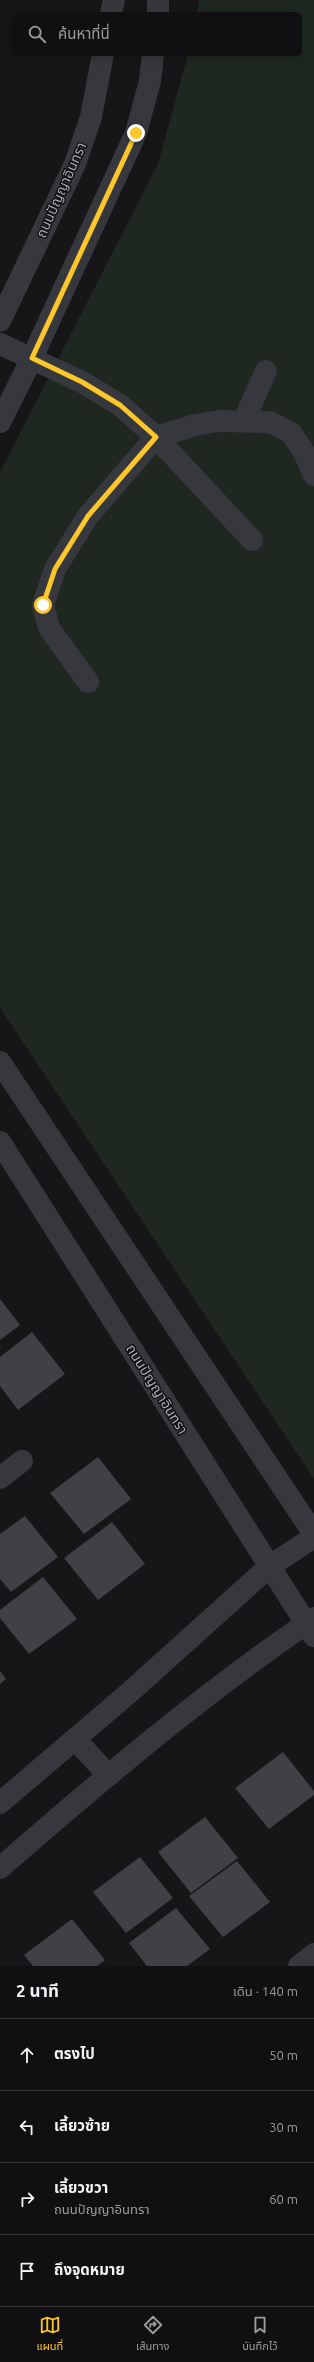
<!DOCTYPE html>
<html lang="th">
<head>
<meta charset="utf-8">
<style>
  body { margin:0; font-family:Ubuntu,"Noto Sans Thai",sans-serif; background:#19191b; color:#f1f3f6 }
  .stop { position:absolute; width:12px; height:12px; margin:-9px; border:3px solid #fdc62a; border-radius:50%; background:#fff }
  .stop.end { background:#fdc62a; border-color:#fff; box-shadow:0 1px 4px #0008 }
  .list { margin:0; padding:0; list-style:none }
  h2 { display:flex; justify-content:space-between; align-items:center; height:52px; margin:0; padding:0 16px; font-size:17px }
  h2 small { font-size:13px; font-weight:400; color:#9c9d9f }
  .list li { display:grid; grid-template-columns:26px 1fr auto; gap:12px; align-items:center; box-sizing:border-box; height:72px; padding:0 16px; border-top:1px solid #303032 }
  .list b { display:block; font-size:15px; white-space:nowrap }
  .list p { margin:0; font-size:13px; white-space:nowrap; color:#9c9d9f }
  .list em { font-size:13px; font-style:normal; color:#9c9d9f }
  .icon { flex:none; width:22px; height:22px; fill:none; stroke:currentColor; stroke-width:2; stroke-linecap:round; stroke-linejoin:round }
  .map { position:relative; flex:none; width:314px; height:1966px; overflow:hidden }
  .search { position:absolute; background:#101012; box-shadow:0 2px 10px #0003; left:12px; right:12px; top:12px; height:44px; display:flex; align-items:center; gap:10px; box-sizing:border-box; padding:0 14px; border-radius:6px; color:#9c9d9f; font-size:15px }
  .sheet { height:340px; background:#101012 }
  nav { display:flex; justify-content:space-around; align-items:center; box-sizing:border-box; height:56px; border-top:1px solid #303032; background:#101012; font-size:11px; color:#9c9d9f }
  nav a { display:grid; justify-items:center; gap:2px }
  nav .on { color:#fdc62a }
  .map>svg:first-child { display:block }
  .green { fill:#1e2720 }
  .building { fill:#404146 }
  .lines { fill:none; stroke-linecap:round; stroke-linejoin:round }
  .minor { stroke:#37383e; stroke-width:22 }
  .route { stroke:#fdc62a; stroke-width:5 }
  .labels { text-anchor:middle; stroke-width:3; stroke-linejoin:round; paint-order:stroke }
  .street-label { font-size:14px; fill:#a7acb9; stroke:#111113 }
</style>
</head>
<body>
<div class="map">
<svg width="314" height="1966" viewBox="0 0 314 1966">
  <rect width="100%" height="100%" fill="#161618"/>
  <polygon class="green" points="199,0 314,0 314,1479 0,1008 0,472 158,164 188,54 300,54 300,14 197,14"/>
  <g class="building">
    <polygon points="0,1299 20,1325 0,1340"/>
    <polygon points="32,1332 65,1374 18,1410 0,1386 0,1357"/>
    <polygon points="98,1457 131,1499 84,1534 50,1493"/>
    <polygon points="25,1516 58,1557 11,1592 0,1579 0,1534"/>
    <polygon points="112,1522 145,1564 98,1600 64,1558"/>
    <polygon points="43,1577 77,1619 29,1654 0,1618 0,1610"/>
    <polygon points="0,1671 6,1679 0,1684"/>
    <polygon points="283,1752 314,1791 314,1795 269,1829 235,1788"/>
    <polygon points="205,1817 238,1858 191,1893 158,1852"/>
    <polygon points="140,1857 173,1898 126,1933 93,1892"/>
    <polygon points="237,1861 270,1902 223,1937 189,1896"/>
    <polygon points="176,1908 210,1949 187,1966 147,1966 129,1943"/>
    <polygon points="72,1919 105,1960 97,1966 33,1966 24,1955"/>
  </g>
  <g class="lines">
    <g class="minor">
      <polyline points="111,14 114,0"/>
      <polyline points="158,14 158,0"/>
      <polyline points="0,321 75,164 91,117 103,54"/>
      <polyline points="0,344 82,382 120,405 156,437 252,540"/>
      <polyline points="244,420 266,371"/>
      <polyline points="0,422 32,358 136,133 150,81 153,54"/>
      <polyline points="88,682 49,628 43,605 55,569 88,516 156,437 195,425 219,421 270,422 291,433 304,452 314,475"/>
      <polyline points="0,1062 314,1534"/>
      <polyline points="0,1142 314,1636"/>
      <polyline points="0,1478 22,1461"/>
      <polyline points="75,1739 108,1775"/>
      <polyline points="0,1803 130,1692 270,1566 314,1537"/>
      <path d="M 0,1868 C 101,1780 203,1694 314,1618"/>
      <polyline points="299,1966 314,1954"/>
    </g>
  </g>
  <g class="lines">
    <polyline class="route" points="43,605 55,569 88,516 156,437 120,405 82,382 32,358 136,133"/>
  </g>
  <g class="labels">
    <g class="street-label">
      <text transform="translate(61 190) rotate(-66)" y="5">ถนนปัญญาอินทรา</text>
      <text transform="translate(157 1389) rotate(58)" y="5">ถนนปัญญาอินทรา</text>
    </g>
  </g>
</svg>
<div class="stop" style="left:43px;top:605px"></div>
<div class="stop end" style="left:136px;top:133px"></div>
<div class="search"><svg class="icon" aria-label="search" viewBox="0 0 24 24"><circle cx="10" cy="10" r="6"/><path d="M15 15l6 6"/></svg>ค้นหาที่นี่</div>
</div>
<section class="sheet">
<h2>2 นาที<small>เดิน · 140 m</small></h2>
<ul class="list">
<li><svg class="icon" aria-label="ahead" viewBox="0 0 24 24"><path d="M12 20V5M6 11l6-6 6 6"/></svg><div><b>ตรงไป</b></div><em>50 m</em></li>
<li><svg class="icon" aria-label="left" viewBox="0 0 24 24"><path d="M17 20v-9H6M10 6l-5 5 5 5"/></svg><div><b>เลี้ยวซ้าย</b></div><em>30 m</em></li>
<li><svg class="icon" aria-label="right" viewBox="0 0 24 24"><path d="M7 20v-9h11M14 6l5 5-5 5"/></svg><div><b>เลี้ยวขวา</b><p>ถนนปัญญาอินทรา</p></div><em>60 m</em></li>
<li><svg class="icon" aria-label="arrive" viewBox="0 0 24 24"><path d="M6 21V4h12l-3 4 3 4H6"/></svg><div><b>ถึงจุดหมาย</b></div></li>
</ul>
</section>
<nav>
<a class="on"><svg class="icon" aria-label="map" viewBox="0 0 24 24"><path d="M3 6l6-2 6 2 6-2v14l-6 2-6-2-6 2zM9 4v14M15 6v14"/></svg>แผนที่</a>
<a><svg class="icon" aria-label="directions" viewBox="0 0 24 24"><path d="M12 3l9 9-9 9-9-9zM9 14v-3h6M13 9l2 2-2 2"/></svg>เส้นทาง</a>
<a><svg class="icon" aria-label="saved" viewBox="0 0 24 24"><path d="M7 4h10v16l-5-4-5 4z"/></svg>บันทึกไว้</a>
</nav>
</body>
</html>
